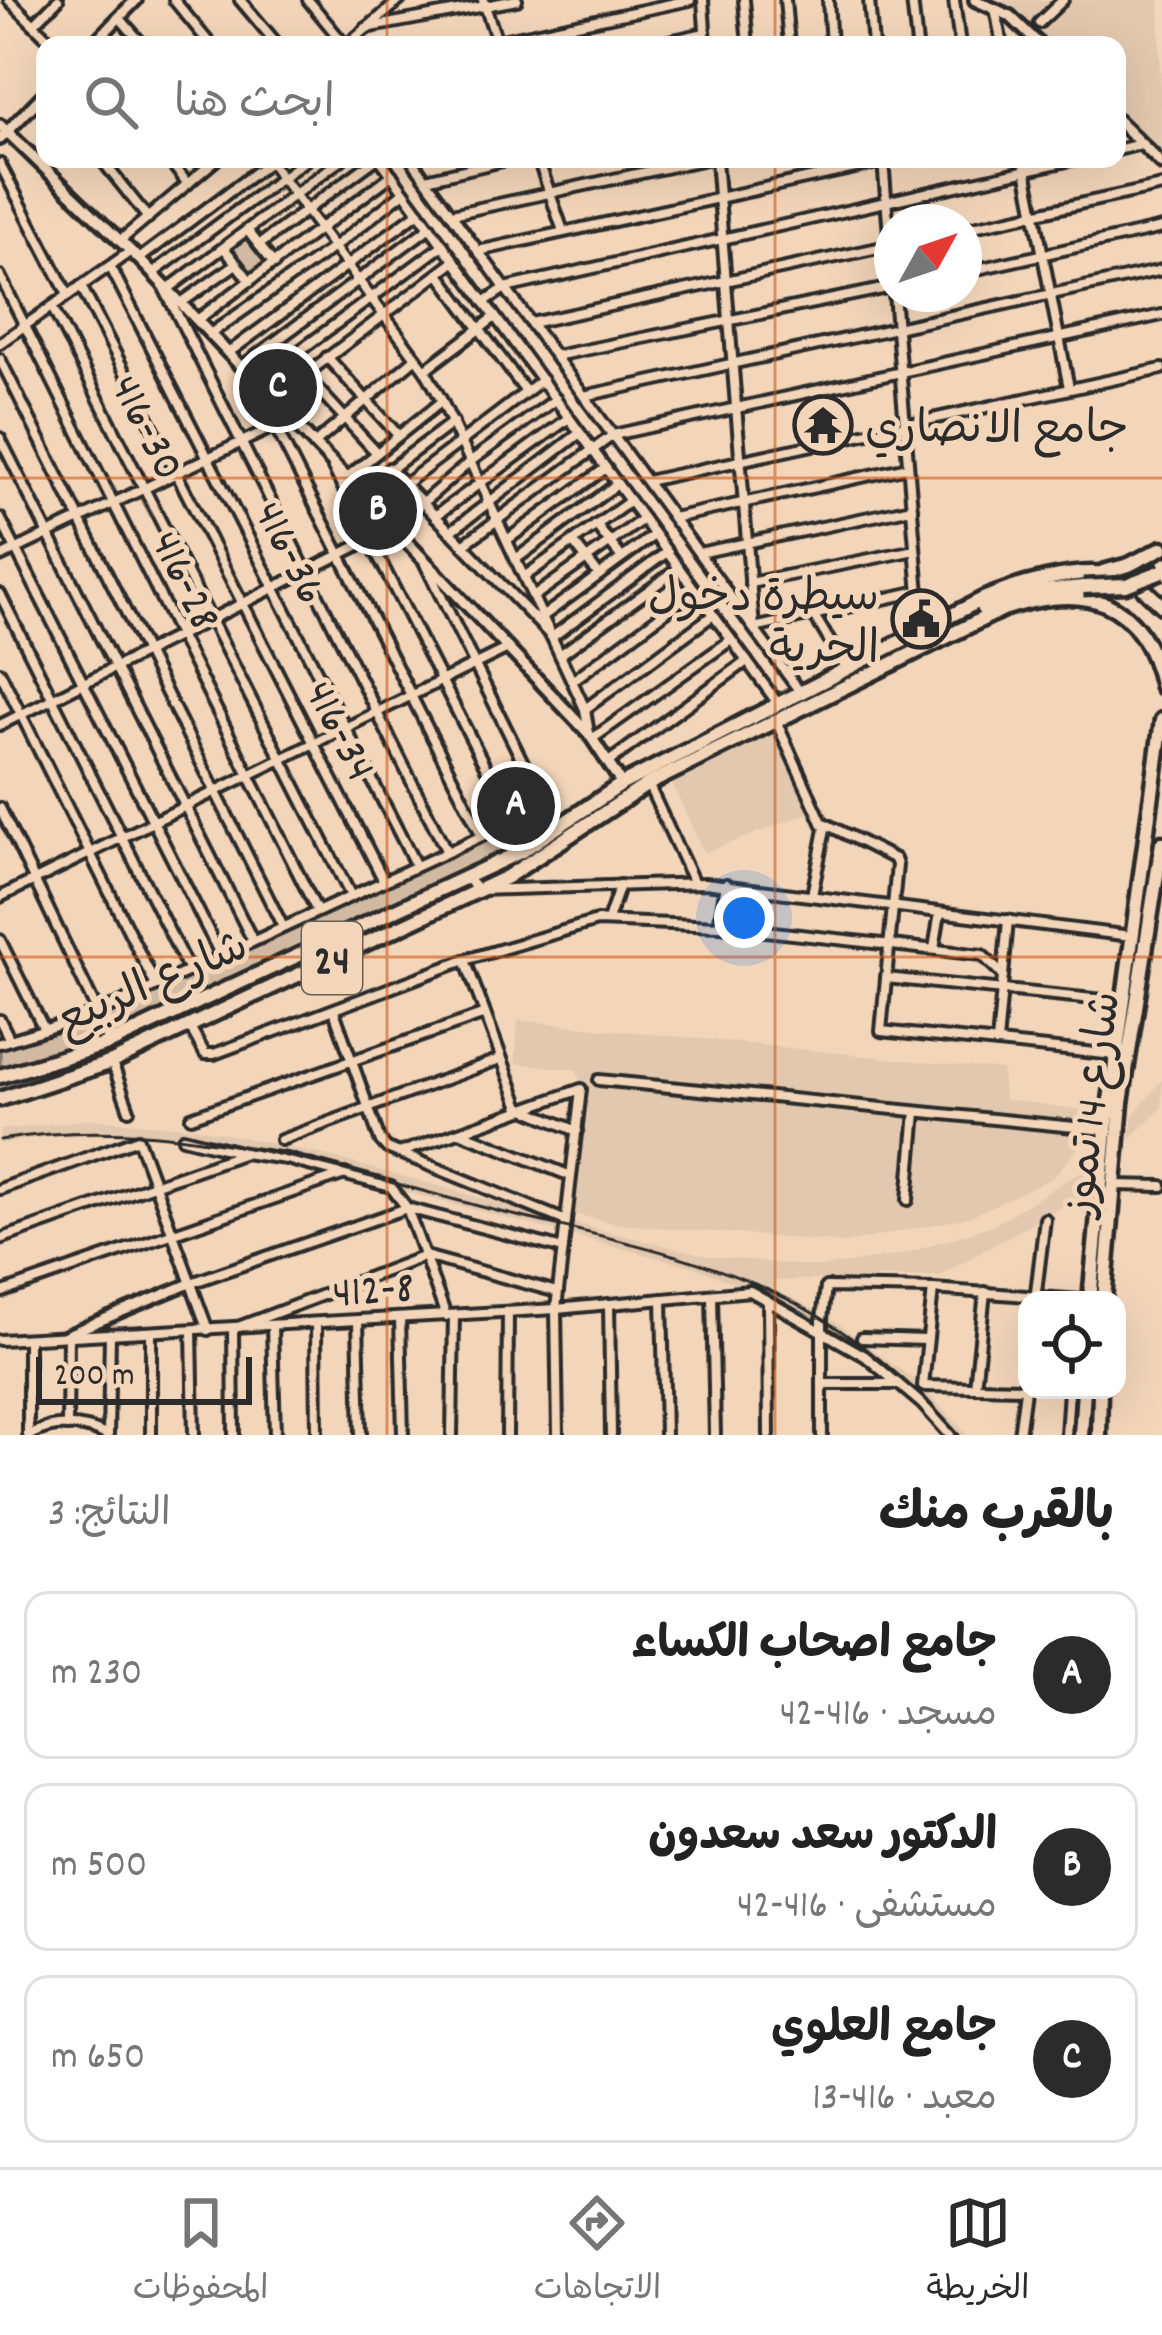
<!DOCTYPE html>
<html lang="ar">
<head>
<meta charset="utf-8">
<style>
  body { margin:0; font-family:Dekko,"Playpen Sans Arabic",sans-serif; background:#f2f2f2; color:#222; direction:rtl }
  .controls { position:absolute; right:36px; bottom:36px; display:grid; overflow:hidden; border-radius:24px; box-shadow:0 12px 48px #0002 }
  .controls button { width:108px; height:108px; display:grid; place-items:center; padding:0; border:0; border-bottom:3px solid #e0e0e0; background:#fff; color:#222; font:60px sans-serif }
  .compass { position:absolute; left:874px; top:204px; width:108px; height:108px; border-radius:50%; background:#fff; box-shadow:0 12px 48px #0002; rotate:50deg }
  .scale { position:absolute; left:36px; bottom:30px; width:216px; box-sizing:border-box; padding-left:12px; border:6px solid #2b2b2b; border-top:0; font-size:33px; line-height:42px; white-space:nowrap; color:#2b2b2b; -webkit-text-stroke:9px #f3d6ba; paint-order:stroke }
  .you { position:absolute; left:744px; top:918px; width:42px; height:42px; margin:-30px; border:9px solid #fff; border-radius:50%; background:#1a73e8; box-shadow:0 0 0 18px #1a73e833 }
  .badge { display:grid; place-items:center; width:78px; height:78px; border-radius:50%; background:#2b2b2b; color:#fff; font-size:39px; font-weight:700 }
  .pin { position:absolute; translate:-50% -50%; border:6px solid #fff; box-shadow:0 3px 12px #0006 }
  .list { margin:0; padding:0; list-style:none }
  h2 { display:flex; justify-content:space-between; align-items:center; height:156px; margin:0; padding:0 48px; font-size:51px }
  h2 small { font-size:39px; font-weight:400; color:#767676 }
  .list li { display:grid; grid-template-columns:78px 1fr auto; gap:36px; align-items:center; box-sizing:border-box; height:168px; margin:0 24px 24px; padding:0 24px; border:3px solid #e0e0e0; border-radius:24px }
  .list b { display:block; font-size:45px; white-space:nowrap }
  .list p { margin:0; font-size:39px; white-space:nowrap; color:#767676 }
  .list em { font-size:39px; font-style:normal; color:#767676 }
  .icon { flex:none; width:66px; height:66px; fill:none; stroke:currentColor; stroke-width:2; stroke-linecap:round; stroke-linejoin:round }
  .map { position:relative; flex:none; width:1162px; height:1435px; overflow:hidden; direction:ltr }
  .search { position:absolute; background:#fff; box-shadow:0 12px 48px #0002; left:36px; right:36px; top:36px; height:132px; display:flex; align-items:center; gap:30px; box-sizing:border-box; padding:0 42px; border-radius:24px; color:#767676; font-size:45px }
  .sheet { height:732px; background:#fff }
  nav { display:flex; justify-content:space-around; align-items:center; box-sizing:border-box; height:168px; border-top:3px solid #e0e0e0; background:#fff; font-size:33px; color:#767676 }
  nav a { display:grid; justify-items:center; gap:6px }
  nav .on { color:#2b2b2b }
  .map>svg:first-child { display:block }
  .built { fill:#e2c8ae }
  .green { fill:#d2baa2; stroke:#7e7266; stroke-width:3 }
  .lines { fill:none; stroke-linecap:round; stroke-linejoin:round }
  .minor-casing { stroke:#2b2b2b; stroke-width:16 }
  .tertiary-casing { stroke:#2b2b2b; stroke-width:18 }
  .primary-casing { stroke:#2b2b2b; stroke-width:21 }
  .trunk-casing { stroke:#2b2b2b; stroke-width:21 }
  .minor { stroke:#f3d6ba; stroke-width:8 }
  .tertiary { stroke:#f3d6ba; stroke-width:9 }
  .primary { stroke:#f3d6ba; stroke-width:12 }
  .trunk { stroke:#f3d6ba; stroke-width:12 }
  .rail { stroke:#2b2b2b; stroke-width:3 }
  .primary-bridge-casing { stroke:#2b2b2b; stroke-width:21; stroke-linecap:butt }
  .primary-bridge { stroke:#f3d6ba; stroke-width:12 }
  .grid { fill:none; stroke:#cc5211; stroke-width:3; stroke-opacity:0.55 }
  .labels { text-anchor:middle; stroke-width:10; stroke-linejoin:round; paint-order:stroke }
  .shield { fill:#f3d6ba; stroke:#675e56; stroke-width:3 }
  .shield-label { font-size:42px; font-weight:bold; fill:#2b2b2b }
  .poi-label { font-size:45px; fill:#2b2b2b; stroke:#f3d6ba; text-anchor:start }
  .street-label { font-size:45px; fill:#2b2b2b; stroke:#f3d6ba }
</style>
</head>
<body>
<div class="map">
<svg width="1162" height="1435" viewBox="0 0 1162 1435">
  <rect width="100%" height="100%" fill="#f3d6ba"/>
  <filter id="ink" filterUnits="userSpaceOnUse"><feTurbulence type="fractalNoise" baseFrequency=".00833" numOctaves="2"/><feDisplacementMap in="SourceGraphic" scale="24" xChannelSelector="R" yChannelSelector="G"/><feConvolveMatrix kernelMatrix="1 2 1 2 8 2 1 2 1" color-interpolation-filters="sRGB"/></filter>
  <g filter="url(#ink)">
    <g class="built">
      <polygon points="1000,0 1159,0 1162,153 1117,109 1117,45 1051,45"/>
      <polygon points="781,729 809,813 704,853 672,784"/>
      <polygon points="518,1020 1002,1070 1004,1099 1090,1111 1086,1140 1051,1179 968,1217 846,1243 619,1224 567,1213 581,1089 577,1070 515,1063"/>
      <polygon points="1162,1080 1162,1108 1130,1139 1133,1115"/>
      <polygon points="91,1119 199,1128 324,1155 596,1229 710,1256 819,1267 900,1255 993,1225 1090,1166 1089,1191 939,1276 775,1281 774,1289 835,1321 917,1382 968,1435 954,1435 923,1402 868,1355 765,1296 694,1267 255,1153 178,1137 122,1134 42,1137 0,1144 0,1130"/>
    </g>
    <g class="green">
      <polygon points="247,232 271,263 250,279 226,248"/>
      <polygon points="546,808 554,827 105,1041 0,1073 0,1045 94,1016"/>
    </g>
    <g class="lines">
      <defs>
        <g id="minor">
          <polyline points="9,0 54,45"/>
          <polyline points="174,0 211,45"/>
          <polyline points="240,0 278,45"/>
          <polyline points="308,0 345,45"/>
          <polyline points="483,0 498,44"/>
          <polyline points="703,0 706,45"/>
          <polyline points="744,0 748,45"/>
          <polyline points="785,0 789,45"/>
          <polyline points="828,0 831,45"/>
          <polyline points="869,0 873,45"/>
          <polyline points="912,0 917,45"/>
          <polyline points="954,0 960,45"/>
          <polyline points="995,8 1002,45"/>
          <polyline points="119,17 143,45"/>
          <polyline points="1039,23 1063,0"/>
          <polyline points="34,24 58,0"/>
          <polyline points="366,28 517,0"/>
          <polyline points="347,45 400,0"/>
          <polyline points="478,45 690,0"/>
          <polyline points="651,45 705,33"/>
          <polyline points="1117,150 1141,144"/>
          <polyline points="101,159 148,218"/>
          <polyline points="168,159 188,184"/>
          <polyline points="268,159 425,370 442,401 585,709 589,734"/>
          <polyline points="380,159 779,705"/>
          <polyline points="411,159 800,692"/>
          <polyline points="538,159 563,231"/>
          <polyline points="716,159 754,628 919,591"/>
          <polyline points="1024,159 1069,388"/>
          <polyline points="883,160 892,272"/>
          <polyline points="0,164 68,295"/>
          <polyline points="426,179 511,159"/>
          <polyline points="452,214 706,159"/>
          <polyline points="964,229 1162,186"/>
          <polyline points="247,230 274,264"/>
          <polyline points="121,240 217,159"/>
          <polyline points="259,245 376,159"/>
          <polyline points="224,248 250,281"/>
          <polyline points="478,251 896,159"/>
          <polyline points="139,259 272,160"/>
          <polyline points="110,266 416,866"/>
          <polyline points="964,272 1162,228"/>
          <polyline points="153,273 307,159"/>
          <polyline points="439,274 526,392"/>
          <polyline points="0,276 317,911"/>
          <polyline points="81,286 384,881"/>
          <polyline points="163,286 447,852"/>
          <polyline points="168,289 342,159"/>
          <polyline points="894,294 922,630"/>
          <polyline points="484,302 505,288 1076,159"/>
          <polyline points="181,303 236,264"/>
          <polyline points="52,307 351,896"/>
          <polyline points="197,320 392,175"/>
          <polyline points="531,323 892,245"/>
          <polyline points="210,334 334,247 404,192"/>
          <polyline points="0,343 131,251"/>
          <polyline points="228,353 419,212"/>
          <polyline points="555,356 892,287"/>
          <polyline points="327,357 397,434"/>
          <polyline points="0,359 283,927"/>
          <polyline points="241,367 430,227"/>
          <polyline points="425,370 495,317"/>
          <polyline points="304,374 376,452"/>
          <polyline points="256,383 443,245"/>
          <polyline points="584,396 1162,270"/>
          <polyline points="272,400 455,261"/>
          <polyline points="275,426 482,836"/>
          <polyline points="0,438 253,941"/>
          <polyline points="314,444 416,358"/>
          <polyline points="333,468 513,821"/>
          <polyline points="389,468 552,637 667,552"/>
          <polyline points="346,478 442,401"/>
          <polyline points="647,481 1162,369"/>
          <polyline points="405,484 542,380"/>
          <polyline points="359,493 453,422"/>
          <polyline points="435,516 569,418"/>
          <polyline points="0,518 221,956"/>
          <polyline points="673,518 908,467"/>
          <polyline points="596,525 622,558"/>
          <polyline points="450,532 580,433"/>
          <polyline points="507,540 606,468"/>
          <polyline points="573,542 599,575"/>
          <polyline points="463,545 613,435 1162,315"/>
          <polyline points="699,553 912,508"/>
          <polyline points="0,557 290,419"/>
          <polyline points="516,559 617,484"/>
          <polyline points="425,564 556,829"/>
          <polyline points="524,577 630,501"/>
          <polyline points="750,583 915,550"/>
          <polyline points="0,594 189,971"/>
          <polyline points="533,597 643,519"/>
          <polyline points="812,612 847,670"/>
          <polyline points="542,617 654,535"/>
          <polyline points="560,655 679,568"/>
          <polyline points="0,672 156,986"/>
          <polyline points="572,681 695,590"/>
          <polyline points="585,709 713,615"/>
          <polyline points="776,721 825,829 812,895"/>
          <polyline points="0,725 393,528 471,461 556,399"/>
          <polyline points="592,739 731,640"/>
          <polyline points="610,761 747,661"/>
          <polyline points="648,784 694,883"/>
          <polyline points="0,808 98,1013 108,1044"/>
          <polyline points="822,822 895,859 897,865 881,1031 1115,1055"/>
          <polyline points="465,877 478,890 705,883 1131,936"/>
          <polyline points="0,897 508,648"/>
          <polyline points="608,920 620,885"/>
          <polyline points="719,926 726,884"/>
          <polyline points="0,940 44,1029"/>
          <polyline points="934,949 940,913"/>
          <polyline points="465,960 520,1107 577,1131"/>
          <polyline points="886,978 1123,1002"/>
          <polyline points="334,1011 380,1140 387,1148 566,1221"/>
          <polyline points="0,1020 10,1040"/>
          <polyline points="189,1025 205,1054 214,1054 465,960 597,921 719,926 982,955 1003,975"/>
          <polyline points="0,1043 98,1013 547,806"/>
          <polyline points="997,1043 1008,920"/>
          <polyline points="112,1062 129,1110"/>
          <polyline points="599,1080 1105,1130"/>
          <polyline points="191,1117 485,1014"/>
          <polyline points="462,1133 571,1176"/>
          <polyline points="183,1138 244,1153 286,1159 391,1187 407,1208 446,1316"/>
          <polyline points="281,1140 500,1059"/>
          <polyline points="399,1153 581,1089 556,1309 558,1435"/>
          <polyline points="1114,1185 1162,1186"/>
          <polyline points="0,1189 138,1139 208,1330"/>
          <polyline points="908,1200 916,1112"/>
          <polyline points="0,1239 242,1154"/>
          <polyline points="933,1289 923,1386 1026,1388"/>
          <polyline points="0,1293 345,1174"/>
          <polyline points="712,1295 715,1435"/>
          <polyline points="662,1299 665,1435"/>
          <polyline points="1035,1300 1045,1219"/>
          <polyline points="768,1302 769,1435"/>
          <polyline points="609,1304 611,1435"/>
          <polyline points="400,1318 403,1435"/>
          <polyline points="358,1321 361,1435"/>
          <polyline points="316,1324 317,1435"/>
          <polyline points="272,1326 275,1435"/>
          <polyline points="192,1331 194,1435"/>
          <polyline points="66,1335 191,1283 407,1208 563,1249"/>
          <polyline points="862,1338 927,1340"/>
          <polyline points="0,1340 556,1309 750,1291 865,1356 922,1404 950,1435"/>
          <polyline points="28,1340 28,1435"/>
          <polyline points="823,1384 898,1384"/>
          <polyline points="975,1387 985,1292"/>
          <polyline points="67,1426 68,1337"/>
          <path d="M 30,1435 C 52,1422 83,1423 106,1435"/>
          <polyline points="108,1435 110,1336"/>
          <polyline points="151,1435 151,1334"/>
          <polyline points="234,1435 233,1329 425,1256 557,1292"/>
          <polyline points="452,1435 454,1315"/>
          <polyline points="507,1435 508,1312"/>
          <polyline points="822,1435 822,1319 826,1287 933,1289 1081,1300"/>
          <polyline points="1019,1435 1027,1375"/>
          <polyline points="1066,1435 1069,1390"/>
        </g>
        <g id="tertiary">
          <polyline points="975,0 1010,16 1040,45"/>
          <polyline points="92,45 136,0"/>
          <polyline points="1117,120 1162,164"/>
          <polyline points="0,125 139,259 589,734 622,784"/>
          <polyline points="0,139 45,93"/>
        </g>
        <g id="primary">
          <polyline points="1144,589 1162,606"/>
          <polyline points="983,609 1031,592 1083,587"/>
          <path d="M 0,1076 L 108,1044 L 522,851 L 622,784 L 983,599 C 1016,585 1077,567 1112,575"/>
          <path d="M 0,1099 L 112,1062 L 507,877 L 648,784 L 1003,609 C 1085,582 1142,597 1162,687"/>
          <polyline points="1090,1300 1106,1130 1162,720"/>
          <polyline points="1104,1300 1121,1103 1162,843"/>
          <polyline points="1081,1435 1084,1390"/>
          <polyline points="1099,1435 1100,1390"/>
        </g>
        <polyline id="trunk" points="1103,572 1129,565 1162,548"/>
      </defs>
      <use href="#minor" class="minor-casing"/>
      <use href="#tertiary" class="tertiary-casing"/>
      <use href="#primary" class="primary-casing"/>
      <use href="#trunk" class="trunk-casing"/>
      <use href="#minor" class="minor"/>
      <use href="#tertiary" class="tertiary"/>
      <use href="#primary" class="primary"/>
      <use href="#trunk" class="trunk"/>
      <path class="rail" d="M 0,1140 C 174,1111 334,1169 501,1212 C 599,1236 707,1256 797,1304 C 860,1338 911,1382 959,1435"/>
      <defs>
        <polyline id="primary-bridge" points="1083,587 1126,585 1162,571"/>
      </defs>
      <use href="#primary-bridge" class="primary-bridge-casing"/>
      <use href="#primary-bridge" class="primary-bridge"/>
    </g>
  </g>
  <path class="grid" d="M 387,0 L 387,45M 775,0 L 775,45M 387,159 L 387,1435M 775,159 L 775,1435M 0,478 L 1162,478M 0,957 L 1162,957"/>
  <defs>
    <symbol id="temple-ring" viewBox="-11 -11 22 22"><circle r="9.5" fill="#f3d6ba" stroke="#2b2b2b" stroke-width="1.5"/><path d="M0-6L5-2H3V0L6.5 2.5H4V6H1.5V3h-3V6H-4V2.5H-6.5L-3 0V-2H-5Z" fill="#2b2b2b"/></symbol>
    <symbol id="civic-ring" viewBox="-11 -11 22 22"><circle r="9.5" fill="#f3d6ba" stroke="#2b2b2b" stroke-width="1.5"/><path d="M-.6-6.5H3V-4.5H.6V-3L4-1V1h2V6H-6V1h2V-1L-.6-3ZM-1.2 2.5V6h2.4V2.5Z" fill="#2b2b2b"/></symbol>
  </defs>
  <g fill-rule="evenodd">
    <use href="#temple-ring" x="790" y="392" width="66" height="66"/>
    <use href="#civic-ring" x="888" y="586" width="66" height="66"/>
  </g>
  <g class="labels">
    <rect class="shield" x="302" y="922" width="60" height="72" rx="9"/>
    <g class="shield-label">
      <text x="332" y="973">24</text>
    </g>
    <g class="poi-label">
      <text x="865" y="441">جامع الانصاري</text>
      <text x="879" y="609" text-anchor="end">سيطرة دخول<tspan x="879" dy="52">الحرية</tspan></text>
    </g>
    <g class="street-label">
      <text transform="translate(150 426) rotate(63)" y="16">416-30</text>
      <text transform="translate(293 551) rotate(63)" y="16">416-36</text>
      <text transform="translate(188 579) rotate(64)" y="16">416-28</text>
      <text transform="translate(343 729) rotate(63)" y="16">416-34</text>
      <text transform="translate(151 980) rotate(-23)" y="16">شارع الربيع</text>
      <text transform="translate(1089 1103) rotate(-83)" y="16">شارع 14 تموز</text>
      <text transform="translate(373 1287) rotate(-4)" y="16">412-8</text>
    </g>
  </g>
</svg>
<div class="controls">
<button><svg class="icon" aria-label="locate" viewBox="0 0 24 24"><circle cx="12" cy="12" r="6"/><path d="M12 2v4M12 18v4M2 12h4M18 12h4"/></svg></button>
</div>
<svg class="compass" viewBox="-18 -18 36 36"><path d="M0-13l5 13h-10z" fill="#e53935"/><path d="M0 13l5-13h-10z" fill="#767676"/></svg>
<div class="scale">200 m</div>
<div class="you"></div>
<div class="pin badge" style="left:516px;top:806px">A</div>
<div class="pin badge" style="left:378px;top:511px">B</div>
<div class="pin badge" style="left:278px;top:388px">C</div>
<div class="search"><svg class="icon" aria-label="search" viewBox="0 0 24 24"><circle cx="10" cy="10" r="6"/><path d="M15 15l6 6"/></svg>ابحث هنا</div>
</div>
<section class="sheet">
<h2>بالقرب منك<small>النتائج: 3</small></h2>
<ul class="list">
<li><span class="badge">A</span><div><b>جامع اصحاب الکساء</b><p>مسجد · 416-42</p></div><em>230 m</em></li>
<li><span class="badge">B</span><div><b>الدكتور سعد سعدون</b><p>مستشفى · 416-42</p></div><em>500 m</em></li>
<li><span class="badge">C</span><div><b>جامع العلوي</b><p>معبد · 416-13</p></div><em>650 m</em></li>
</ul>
</section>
<nav>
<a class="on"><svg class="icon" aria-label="map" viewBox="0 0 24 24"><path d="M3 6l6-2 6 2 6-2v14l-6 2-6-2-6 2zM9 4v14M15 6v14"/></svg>الخريطة</a>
<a><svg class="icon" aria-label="directions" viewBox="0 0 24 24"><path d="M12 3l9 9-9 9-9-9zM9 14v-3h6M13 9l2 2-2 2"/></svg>الاتجاهات</a>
<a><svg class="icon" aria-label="saved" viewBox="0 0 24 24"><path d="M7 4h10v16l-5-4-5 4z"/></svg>المحفوظات</a>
</nav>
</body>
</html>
